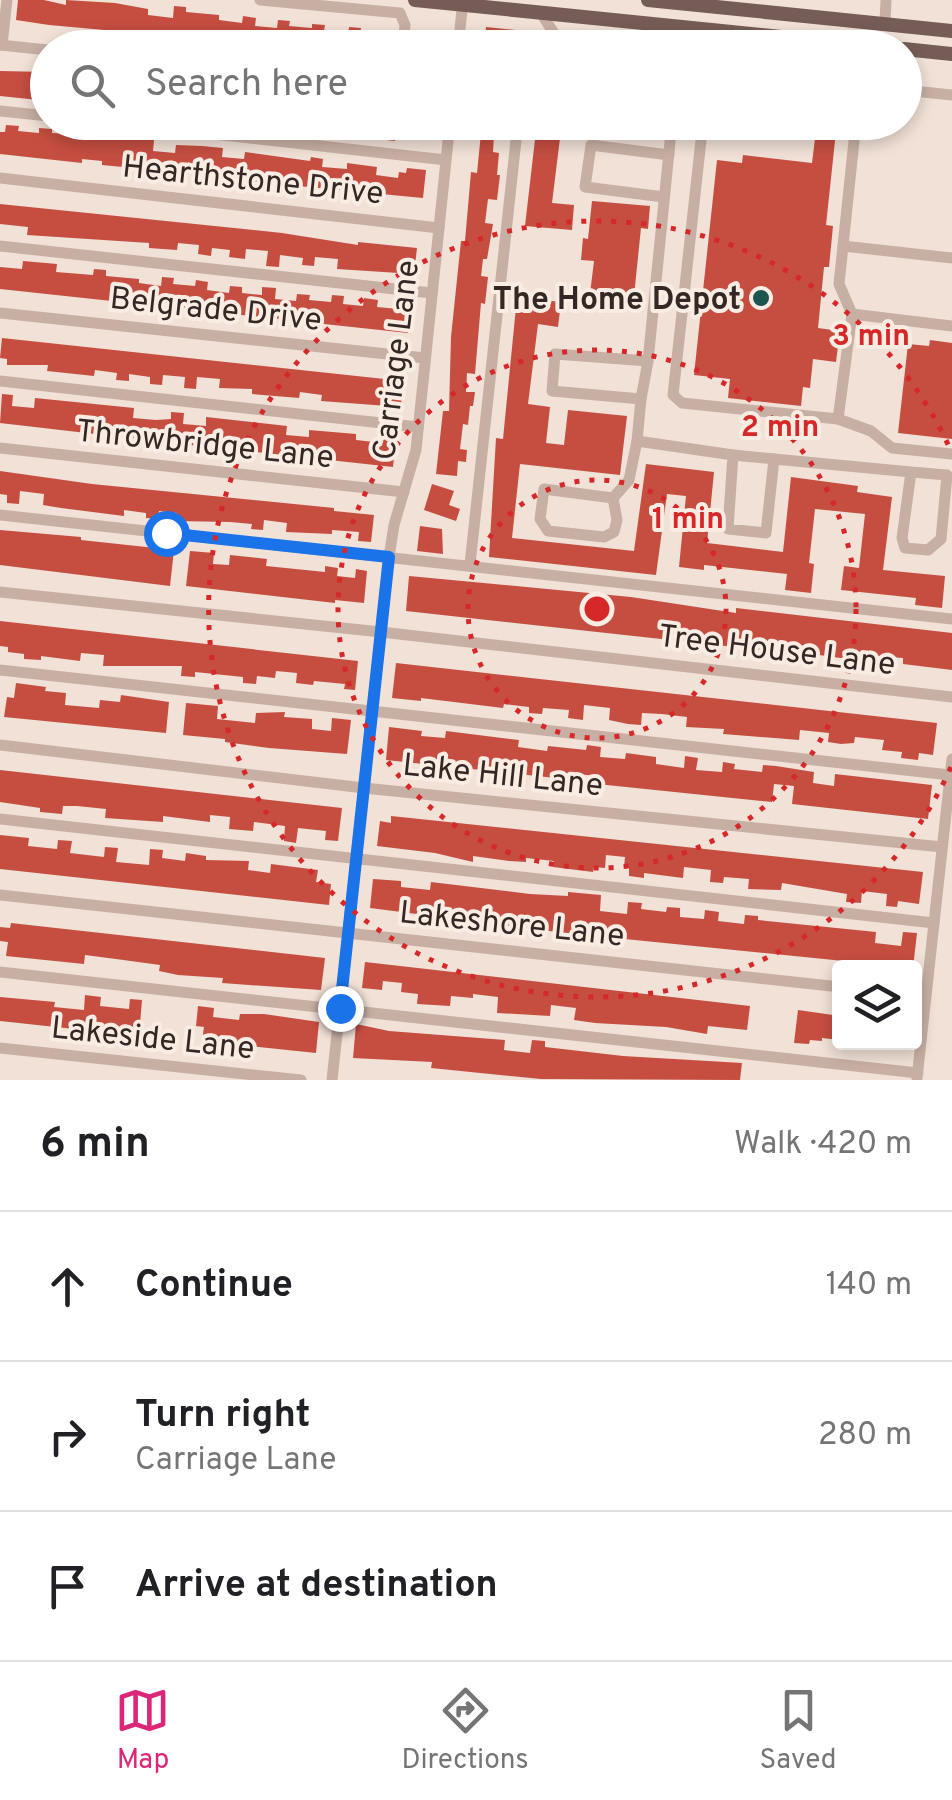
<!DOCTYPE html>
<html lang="en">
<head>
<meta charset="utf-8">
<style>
  body { margin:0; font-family:Overpass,sans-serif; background:#f6f6f6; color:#202124 }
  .controls { position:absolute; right:30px; bottom:30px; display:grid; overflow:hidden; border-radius:10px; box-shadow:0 5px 15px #0003 }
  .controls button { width:90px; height:90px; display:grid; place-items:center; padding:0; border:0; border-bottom:2px solid #e0e0e0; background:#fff; color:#202124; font:50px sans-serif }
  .stop { position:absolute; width:30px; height:30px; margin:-22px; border:8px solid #1a73e8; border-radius:50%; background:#fff }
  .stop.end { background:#1a73e8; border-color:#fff; box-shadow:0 2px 10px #0008 }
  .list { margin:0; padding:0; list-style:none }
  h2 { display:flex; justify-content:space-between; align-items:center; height:130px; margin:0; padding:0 40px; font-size:42px }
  h2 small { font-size:32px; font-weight:400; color:#757577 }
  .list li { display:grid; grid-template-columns:65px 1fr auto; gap:30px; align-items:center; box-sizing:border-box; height:150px; padding:0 40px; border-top:2px solid #e0e0e0 }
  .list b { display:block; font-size:38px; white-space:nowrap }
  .list p { margin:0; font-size:32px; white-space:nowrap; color:#757577 }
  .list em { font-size:32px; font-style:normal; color:#757577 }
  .icon { flex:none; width:55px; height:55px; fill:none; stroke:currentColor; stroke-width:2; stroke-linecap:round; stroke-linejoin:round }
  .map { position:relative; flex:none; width:952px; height:1080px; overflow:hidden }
  .search { position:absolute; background:#fff; box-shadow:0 5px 15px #0003; left:30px; right:30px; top:30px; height:110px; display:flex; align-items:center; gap:25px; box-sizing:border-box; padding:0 35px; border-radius:55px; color:#757577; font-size:38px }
  .sheet { height:580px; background:#fff }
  nav { display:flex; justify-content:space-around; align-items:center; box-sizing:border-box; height:140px; border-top:2px solid #e0e0e0; background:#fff; font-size:28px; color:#757577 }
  nav a { display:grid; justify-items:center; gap:5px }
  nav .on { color:#db2777 }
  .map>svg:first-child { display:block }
  .building { fill:#c54e41 }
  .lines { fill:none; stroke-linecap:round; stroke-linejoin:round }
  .minor { stroke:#c8afa4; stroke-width:11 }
  .major { stroke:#765c56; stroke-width:14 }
  .route { stroke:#1a73e8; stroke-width:12 }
  .ring { fill:none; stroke:#d62828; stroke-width:5; stroke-dasharray:5 10 }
  .poi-dot { fill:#1c5450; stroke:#f9ece3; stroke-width:4 }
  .labels { text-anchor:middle; stroke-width:8; stroke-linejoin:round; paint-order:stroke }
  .street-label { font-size:32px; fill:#342825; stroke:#f9ece3 }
  .poi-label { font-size:32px; font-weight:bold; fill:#342825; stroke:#f9ece3; text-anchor:end }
  .centre { fill:#d62828; stroke:#f9ece3; stroke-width:5 }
  .ring-label { font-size:30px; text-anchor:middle; font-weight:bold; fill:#d62828; stroke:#f9ece3; stroke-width:8; stroke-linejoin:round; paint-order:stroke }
</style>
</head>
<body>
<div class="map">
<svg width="952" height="1080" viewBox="0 0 952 1080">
  <rect width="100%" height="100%" fill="#f1e1d7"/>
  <g class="building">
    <polygon points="18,0 44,0 66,5 66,0 115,3 148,9 148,15 173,18 174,6 186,7 186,12 219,15 219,20 242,23 243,16 256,18 255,26 277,28 278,20 290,21 289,26 312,28 312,24 325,25 324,31 348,34 349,27 361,28 360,36 382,39 383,30 394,32 393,48 250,48 225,44 226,41 49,25 16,20"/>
    <polygon points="486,27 516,30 514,42 509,41 508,48 484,48"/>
    <polygon points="0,71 48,72 48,101 0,96"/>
    <polygon points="296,122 430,122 429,140 396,137 395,141 369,138 369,133 296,128"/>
    <polygon points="477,122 503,122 501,135 494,135 493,152 499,153 497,175 500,175 497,200 488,199 485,223 493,224 487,259 483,259 481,276 488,277 485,304 481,303 475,374 467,373 466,392 475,392 473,406 470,406 468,425 463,424 460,449 467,450 466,462 458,461 457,476 436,474 443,411 449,411 451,337 461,241 465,241 471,172 477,173 481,133 476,133"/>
    <polygon points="537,122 562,122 552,203 574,205 572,230 525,226"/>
    <polygon points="817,122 837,122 826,225 833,226 829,267 824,267 818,328 840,331 836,362 813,359 810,388 803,387 801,406 728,398 730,379 694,375 717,160 742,163 743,155 812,163"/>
    <polygon points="6,125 19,126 18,131 39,133 39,128 52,129 52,133 154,140 153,151 175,153 176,145 202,146 223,148 222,157 244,159 245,152 310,161 311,157 323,159 322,167 347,169 347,163 377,167 376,175 398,178 399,172 406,173 407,168 426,170 423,198 225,179 226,177 102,165 102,161 82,159 82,163 0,154 0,132 5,132"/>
    <polygon points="592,201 650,206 648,229 641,228 633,306 589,302 594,261 581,260 583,238 588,239"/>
    <polygon points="0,204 282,233 358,245 358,242 417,248 414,274 337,269 338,259 315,257 314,266 302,265 303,258 280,255 279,267 266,266 268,251 246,249 245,259 229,257 230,250 212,248 211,256 198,254 199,245 178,243 177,250 149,248 149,243 27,235 28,227 0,224"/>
    <polygon points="23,261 57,264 56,272 93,275 94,269 106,270 106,276 139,279 139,283 161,286 162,277 174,278 173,284 195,286 196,280 208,282 207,290 229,293 230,286 242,287 242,293 262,295 262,287 276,288 275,299 296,301 297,294 310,295 309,300 331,302 332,295 344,296 343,304 363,306 364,298 378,300 377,307 398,309 398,304 411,305 408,333 0,289 0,267 22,269"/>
    <polygon points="517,297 561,302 558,327 538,324 528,404 550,407 546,443 564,445 568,410 627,416 620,475 520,464 512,538 634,551 646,464 714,472 707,543 783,552 791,477 858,486 857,492 892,497 883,570 945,576 942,608 915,605 916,598 841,590 844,566 859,568 865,514 815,509 809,563 814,564 811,593 785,590 787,574 704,565 704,570 679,567 686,496 667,494 656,575 489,557 496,438 503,439"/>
    <polygon points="2,338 403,381 401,407 321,401 322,395 300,392 299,398 252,394 252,389 219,388 220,379 197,377 196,389 184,388 185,377 163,375 162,385 150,384 150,377 129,374 129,381 116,380 117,373 95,370 94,376 47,371 48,365 7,365 7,359 0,358"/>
    <polygon points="930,340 952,343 952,439 898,433 908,344 929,346"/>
    <polygon points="2,394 13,395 12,406 34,408 35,398 134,408 133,418 156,420 171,419 171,412 184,413 183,424 206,426 206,417 287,426 286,435 309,437 309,430 356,434 356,440 383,443 384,436 396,438 393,467 256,452 257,445 217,441 216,448 0,423"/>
    <polygon points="0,471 92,484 334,508 334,511 374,515 371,542 358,541 359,532 332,530 332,534 286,532 287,523 264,520 263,530 251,529 252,524 230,522 176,521 177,513 159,511 158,519 146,518 146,513 124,510 124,516 61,508 43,505 44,494 20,491 19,504 7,503 7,495 0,494"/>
    <polygon points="432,484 454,491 449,505 460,509 456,521 424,510"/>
    <polygon points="420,526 442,529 443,554 417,551"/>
    <polygon points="0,530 81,537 81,540 174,550 170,586 0,565"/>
    <polygon points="190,551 214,553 213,564 229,565 230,555 267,559 266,566 325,572 325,566 338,568 337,576 355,578 356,569 367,571 364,603 335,600 335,603 186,586"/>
    <polygon points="409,576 631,597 736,613 736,608 952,633 952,670 903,664 903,658 876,656 875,662 862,661 762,647 762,650 406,611"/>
    <polygon points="0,621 358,661 355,690 344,689 345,684 314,681 313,685 296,683 297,673 276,671 275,678 257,676 256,684 243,683 243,677 195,672 195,677 181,676 182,666 103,666 104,655 81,653 80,661 41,656 41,660 24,659 24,654 8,652 8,647 0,646"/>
    <polygon points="396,663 937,723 933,755 919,753 918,760 901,758 902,752 882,750 884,740 855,737 854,743 841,744 828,742 829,733 800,730 799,740 723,734 724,729 686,727 687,717 662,714 642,713 641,725 628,724 609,720 610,708 584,705 583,720 568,718 569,710 543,708 542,714 529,713 529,707 504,704 503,708 421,698 421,701 392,698"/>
    <polygon points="16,683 46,687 45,691 66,693 65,705 99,708 100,700 120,702 121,695 169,702 166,733 4,717 7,697 14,698"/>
    <polygon points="186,703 218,706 217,719 255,723 256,713 285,712 284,717 312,719 312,729 331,731 332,718 351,720 347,754 269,748 225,742 225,739 183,735"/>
    <polygon points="389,727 422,731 421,736 445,738 446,731 519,740 518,747 547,751 548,746 586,750 587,745 601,747 600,757 625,759 626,753 656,757 656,764 684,768 685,756 698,758 696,770 722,772 723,762 735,764 734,769 762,772 763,765 776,766 814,772 813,783 834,786 835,774 932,785 928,819 792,804 794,786 774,784 772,802 597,784 598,776 576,774 575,780 386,760"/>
    <polygon points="0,770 342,808 338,841 325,840 326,831 298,828 296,843 284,841 285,826 254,822 253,831 229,829 230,817 210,815 210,822 163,816 163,822 105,818 106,809 77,806 63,806 62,814 40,812 40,808 0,802"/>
    <polygon points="391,816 923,872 919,904 898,901 897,907 886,906 887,894 862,891 861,903 846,902 847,894 782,883 781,890 748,889 749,879 724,877 723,883 710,882 711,870 684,867 683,878 644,873 644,878 629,876 629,868 624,867 625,857 606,855 605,868 594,867 593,872 553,867 554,861 526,858 526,862 509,861 473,856 473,862 435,853 377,846 380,821 391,823"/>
    <polygon points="0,835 29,838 28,846 57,849 58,840 72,841 70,853 104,857 105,847 118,848 116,862 149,865 150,849 163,850 162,858 185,861 186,853 206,856 206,860 249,861 248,870 270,873 271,864 318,870 316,882 331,884 329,905 0,869"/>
    <polygon points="373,879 401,881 401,887 430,890 431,882 530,894 568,896 568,892 601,895 600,911 627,914 628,902 642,903 641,909 666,912 667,907 680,908 680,917 704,919 705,910 719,912 718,921 744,924 745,915 758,916 758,920 876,932 875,943 901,946 903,932 917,933 913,968 565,933 370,908"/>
    <polygon points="11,923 325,958 321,990 222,983 223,978 178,975 159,971 160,965 116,959 85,955 84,964 6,956 8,942 0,941 0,927 10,928"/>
    <polygon points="365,962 750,1006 747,1030 708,1026 707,1034 666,1027 595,1023 574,1020 576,1008 551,1005 550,1016 497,1013 498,997 473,994 473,998 451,996 450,1006 417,1004 418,994 401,992 402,983 383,981 382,990 362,988"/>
    <polygon points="85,995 101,997 100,1006 129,1009 130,999 142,1000 139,1036 0,1021 0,997 55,1002 54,1007 84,1010"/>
    <polygon points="198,1006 214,1008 213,1017 239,1020 240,1014 264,1014 319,1022 316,1053 202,1041 204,1027 196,1026"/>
    <polygon points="798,1010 840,1016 840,1040 822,1038 822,1041 810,1040 809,1044 794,1043"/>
    <polygon points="356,1024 389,1031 505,1040 504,1050 530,1053 532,1040 545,1041 545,1047 623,1056 742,1063 740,1080 541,1079 431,1068 432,1062 353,1058"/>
  </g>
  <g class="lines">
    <g class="minor">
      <polyline points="260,0 400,13 405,25 403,48"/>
      <polyline points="541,13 555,35 651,46"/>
      <polyline points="885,23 886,0"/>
      <polyline points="0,45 48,50"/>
      <polyline points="2,45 7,0"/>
      <polyline points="458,48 463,0"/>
      <polyline points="714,48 715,31"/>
      <polyline points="904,90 952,95"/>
      <polyline points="0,111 48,116"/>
      <polyline points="107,122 446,160"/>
      <polyline points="703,122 673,395 682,403 838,419 852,314 839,284 856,122"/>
      <polyline points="0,178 439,228"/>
      <polyline points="664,197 585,187 591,145 669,155"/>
      <polyline points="0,246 432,293"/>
      <polyline points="843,246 952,258"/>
      <polyline points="0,313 425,358"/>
      <polyline points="852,314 952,326"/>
      <polyline points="0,381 418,427"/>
      <polyline points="641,399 648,361"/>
      <polyline points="838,419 871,431 892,448 952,454"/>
      <polyline points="637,441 641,399 552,391 555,354 648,361 672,122"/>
      <polyline points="0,448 404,492"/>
      <polyline points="733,455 774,459"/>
      <polyline points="613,498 617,520 614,532 604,537 548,531 540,519 544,489 613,498 629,480 637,441 733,455 728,529 766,533 774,459 911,472 902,538 905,548 928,550 941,539 947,475 911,472"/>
      <polyline points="0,515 952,619"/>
      <polyline points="470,564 518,122"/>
      <polyline points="0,592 381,632 952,697"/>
      <polyline points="0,670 950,775"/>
      <polyline points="0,745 364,788 942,847"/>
      <polyline points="0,819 934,923"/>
      <polyline points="0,895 840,987"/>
      <polyline points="0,972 918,1073"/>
      <polyline points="0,1048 301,1080"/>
      <polyline points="917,1078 952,759"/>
      <polyline points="332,1080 389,557 394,525 416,450 450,122"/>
    </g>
    <g class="major">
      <polyline points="415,0 891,48"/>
      <polyline points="648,0 952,31"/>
      <polyline points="904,49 952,54"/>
    </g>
  </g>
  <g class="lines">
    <polyline class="route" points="166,533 389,557 340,1008"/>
  </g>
  <g class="ring">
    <circle cx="597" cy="609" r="129"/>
    <circle cx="597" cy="609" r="259"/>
    <path d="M951 767A388 388 0 1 1 951 451"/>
  </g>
  <circle class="poi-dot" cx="761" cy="298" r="10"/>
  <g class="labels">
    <g class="street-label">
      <text transform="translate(253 179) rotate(6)" y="11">Hearthstone Drive</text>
      <text transform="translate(216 308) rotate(6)" y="11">Belgrade Drive</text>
      <text transform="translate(395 360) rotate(-83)" y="11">Carriage Lane</text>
      <text transform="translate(205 443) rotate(6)" y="11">Throwbridge Lane</text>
      <text transform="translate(777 649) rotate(7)" y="11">Tree House Lane</text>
      <text transform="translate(503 774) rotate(6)" y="11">Lake Hill Lane</text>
      <text transform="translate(512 923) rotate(6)" y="11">Lakeshore Lane</text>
      <text transform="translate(153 1037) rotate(6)" y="11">Lakeside Lane</text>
    </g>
    <g class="poi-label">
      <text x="741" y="309">The Home Depot</text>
    </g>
  </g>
  <circle cx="597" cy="609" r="15" class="centre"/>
  <g class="ring-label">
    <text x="871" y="345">3 min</text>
    <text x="780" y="436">2 min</text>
    <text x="688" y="528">1 min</text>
  </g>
</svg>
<div class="controls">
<button><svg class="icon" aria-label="layers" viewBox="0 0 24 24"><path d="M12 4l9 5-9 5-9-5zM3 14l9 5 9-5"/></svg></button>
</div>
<div class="stop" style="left:166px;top:533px"></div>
<div class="stop end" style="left:340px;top:1008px"></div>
<div class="search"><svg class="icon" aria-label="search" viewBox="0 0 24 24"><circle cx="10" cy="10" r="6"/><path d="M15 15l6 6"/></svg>Search here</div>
</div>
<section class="sheet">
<h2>6 min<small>Walk · 420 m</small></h2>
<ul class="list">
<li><svg class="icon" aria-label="ahead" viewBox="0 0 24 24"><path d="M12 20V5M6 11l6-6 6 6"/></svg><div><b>Continue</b></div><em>140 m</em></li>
<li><svg class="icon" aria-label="right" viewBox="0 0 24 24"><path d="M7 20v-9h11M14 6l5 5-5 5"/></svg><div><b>Turn right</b><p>Carriage Lane</p></div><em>280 m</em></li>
<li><svg class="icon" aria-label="arrive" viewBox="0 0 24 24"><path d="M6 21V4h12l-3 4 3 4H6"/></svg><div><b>Arrive at destination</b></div></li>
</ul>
</section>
<nav>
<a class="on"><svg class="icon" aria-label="map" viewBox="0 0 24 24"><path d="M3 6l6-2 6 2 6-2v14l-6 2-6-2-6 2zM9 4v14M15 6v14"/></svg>Map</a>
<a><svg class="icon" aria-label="directions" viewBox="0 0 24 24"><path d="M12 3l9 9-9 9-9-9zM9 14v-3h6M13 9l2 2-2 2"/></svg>Directions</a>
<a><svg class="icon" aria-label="saved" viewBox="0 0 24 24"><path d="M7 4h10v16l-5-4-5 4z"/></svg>Saved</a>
</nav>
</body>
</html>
